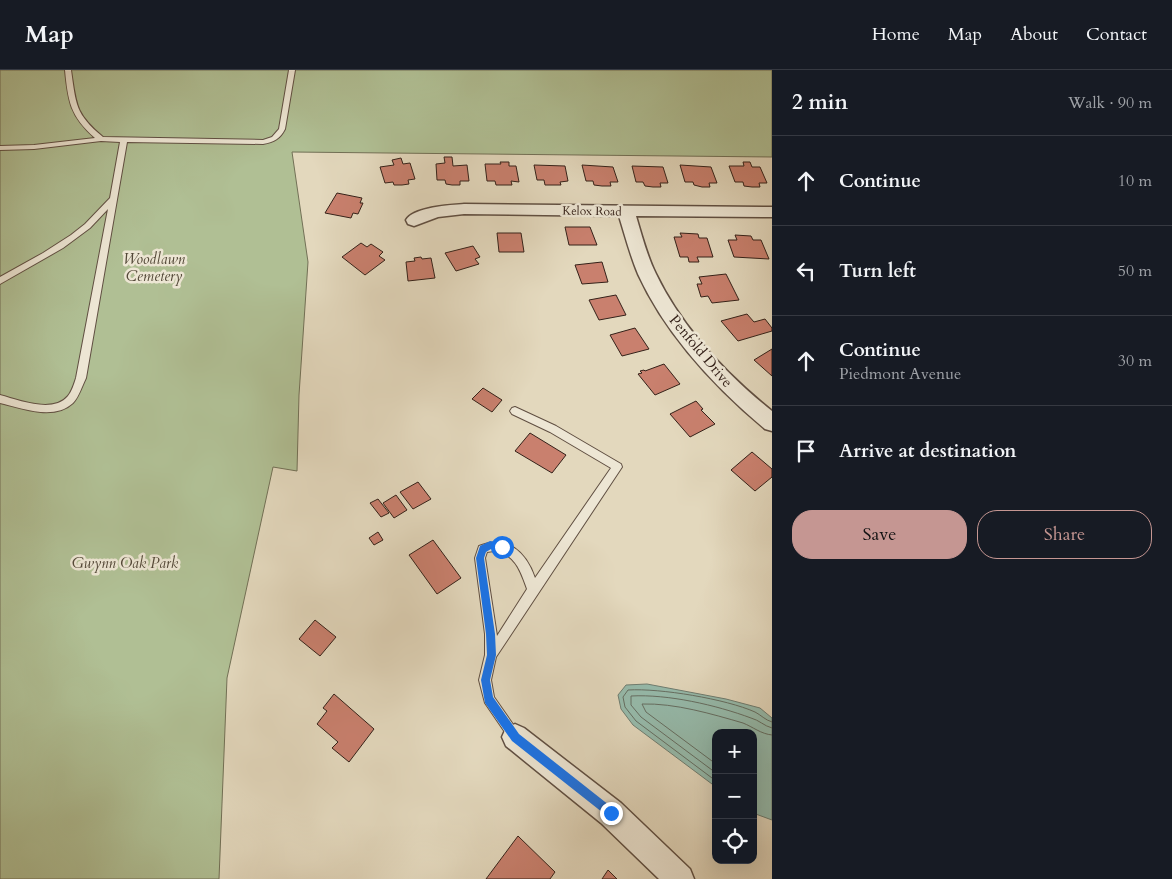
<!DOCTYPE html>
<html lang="en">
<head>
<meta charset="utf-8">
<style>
  body { margin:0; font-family:Cardo,serif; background:#242831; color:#f1f3f6 }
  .controls { position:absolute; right:15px; bottom:15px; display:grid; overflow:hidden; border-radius:10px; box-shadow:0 5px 20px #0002 }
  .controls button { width:45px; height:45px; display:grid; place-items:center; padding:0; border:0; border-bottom:1px solid #363941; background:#171b24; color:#f1f3f6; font:25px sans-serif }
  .stop { position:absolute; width:15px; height:15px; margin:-11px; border:4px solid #1a73e8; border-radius:50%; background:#fff }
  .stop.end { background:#1a73e8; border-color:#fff; box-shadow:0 1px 5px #0008 }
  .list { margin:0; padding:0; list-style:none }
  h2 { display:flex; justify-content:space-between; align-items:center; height:65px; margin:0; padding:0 20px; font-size:21px }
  h2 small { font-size:16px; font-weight:400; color:#9ea1a6 }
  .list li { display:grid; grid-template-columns:32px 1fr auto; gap:15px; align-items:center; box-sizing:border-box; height:90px; padding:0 20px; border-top:1px solid #363941 }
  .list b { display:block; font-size:19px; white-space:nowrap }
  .list p { margin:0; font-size:16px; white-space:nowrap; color:#9ea1a6 }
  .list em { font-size:16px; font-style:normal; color:#9ea1a6 }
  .actions { display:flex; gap:10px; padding:15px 20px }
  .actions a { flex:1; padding:11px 0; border:1px solid #c59692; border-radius:20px; text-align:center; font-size:18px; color:#c59692 }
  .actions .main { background:#c59692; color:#111 }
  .icon { flex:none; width:28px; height:28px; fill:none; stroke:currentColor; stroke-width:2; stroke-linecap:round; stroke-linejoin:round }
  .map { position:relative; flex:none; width:772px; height:809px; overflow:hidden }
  header { display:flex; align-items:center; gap:30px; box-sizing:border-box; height:70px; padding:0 25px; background:#171b24; border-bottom:1px solid #363941 }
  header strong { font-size:24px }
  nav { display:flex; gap:28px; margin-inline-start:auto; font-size:18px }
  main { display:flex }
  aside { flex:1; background:#171b24 }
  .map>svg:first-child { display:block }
  .green { fill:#b0bf94; stroke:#727056 }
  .water { fill:#96bbac; stroke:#6f7d71 }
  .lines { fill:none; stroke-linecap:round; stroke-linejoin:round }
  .shore { stroke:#656e62; stroke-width:1 }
  .building { fill:#c9806e; stroke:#342119 }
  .service-casing { stroke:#604f42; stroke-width:2 }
  .minor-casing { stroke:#604f42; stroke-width:3 }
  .service { fill:#ede6d4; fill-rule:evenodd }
  .minor { fill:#ede6d4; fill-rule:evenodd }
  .route { fill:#1a73e8 }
  .labels { text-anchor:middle; stroke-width:5; stroke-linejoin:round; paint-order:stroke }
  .far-street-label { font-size:12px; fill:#342119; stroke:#ede6d4 }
  .park-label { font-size:15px; font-style:italic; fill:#534838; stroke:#ede6d4 }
  .street-label { font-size:15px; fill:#342119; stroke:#ede6d4 }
</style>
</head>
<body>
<header>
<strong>Map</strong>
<nav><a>Home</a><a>Map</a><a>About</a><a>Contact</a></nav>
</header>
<main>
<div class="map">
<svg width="772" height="809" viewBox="0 0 772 809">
  <rect width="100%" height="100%" fill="#e3d8bd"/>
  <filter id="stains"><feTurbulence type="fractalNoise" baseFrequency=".004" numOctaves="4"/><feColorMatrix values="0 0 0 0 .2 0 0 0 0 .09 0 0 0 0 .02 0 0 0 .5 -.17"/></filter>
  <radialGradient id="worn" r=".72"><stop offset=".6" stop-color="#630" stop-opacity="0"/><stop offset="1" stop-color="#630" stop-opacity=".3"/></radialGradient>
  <polygon class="green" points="0,0 772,0 772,87 292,82 308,192 299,325 297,401 273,397 227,608 219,809 0,809"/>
  <polygon class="water" points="647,614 726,629 760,638 772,648 772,750 753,743 753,663 716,663 716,717 633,655 621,639 618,625 626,615"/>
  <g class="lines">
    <g class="shore">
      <path d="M 716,694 L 646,642 L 642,634 C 675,633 712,644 743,653 C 753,657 761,664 772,665"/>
      <path d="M 716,703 L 641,647 L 631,635 L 631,626 C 668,624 716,635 751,648 C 759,650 764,656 772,658"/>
      <path d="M 716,711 L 636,651 L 625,637 L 623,627 L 628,620 C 660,618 726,629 755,642 C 761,645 765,650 772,652"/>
    </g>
  </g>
  <g class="building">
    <polygon points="444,87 452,87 453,96 467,95 469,111 460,111 460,115 452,115 446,114 445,110 437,110 436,94 445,93"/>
    <polygon points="401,88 403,94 410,93 415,109 408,110 409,114 402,115 394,115 393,112 385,113 380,97 394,95 392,90"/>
    <polygon points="500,92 509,92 509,96 516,96 519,112 511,111 512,115 496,115 495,111 487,111 485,94 501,94"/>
    <polygon points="743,92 750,92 752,97 760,97 767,113 759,113 760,117 752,117 744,116 743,112 735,112 729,96 744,96"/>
    <polygon points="534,95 565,96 568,111 560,112 561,115 545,115 544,110 537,110"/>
    <polygon points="582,95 613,97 618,112 610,112 611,116 602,116 594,115 593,111 586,111"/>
    <polygon points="680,95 711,97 717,113 709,113 710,117 702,117 694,115 693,112 685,112"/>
    <polygon points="632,96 663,97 668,113 660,113 661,117 653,117 645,116 643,112 636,112"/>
    <polygon points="337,123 362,128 360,133 363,133 358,144 353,143 351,148 325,143"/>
    <polygon points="565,157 590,157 597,175 569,175"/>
    <polygon points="497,163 521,163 524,182 499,182"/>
    <polygon points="680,163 698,164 699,168 707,168 713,187 697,187 699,192 689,192 688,187 680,187 674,167 682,167"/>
    <polygon points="735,165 751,166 753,170 761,170 769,189 734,187 728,170 737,170"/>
    <polygon points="361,173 367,177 371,174 383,182 379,186 385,190 365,205 342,187"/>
    <polygon points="473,176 480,187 475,189 479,194 456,201 445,183"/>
    <polygon points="421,187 422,189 431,188 435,208 408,211 406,192 415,191 414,188"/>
    <polygon points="602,192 608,212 582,214 575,195"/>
    <polygon points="726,204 739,230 712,233 708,226 701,227 697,214 702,214 699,207"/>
    <polygon points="616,225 626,245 599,250 589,230"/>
    <polygon points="747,244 754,252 765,249 772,258 772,261 738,271 721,251"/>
    <polygon points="635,258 649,279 622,286 610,265"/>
    <polygon points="772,279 772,306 754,290"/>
    <polygon points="664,294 680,314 655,325 638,304 642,303 640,301 644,300 645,301"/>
    <polygon points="483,318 502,330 492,342 472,329"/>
    <polygon points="696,331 703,339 701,340 715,354 690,367 670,344"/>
    <polygon points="530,363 566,385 552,403 515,381"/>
    <polygon points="752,382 772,399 772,407 755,421 731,400"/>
    <polygon points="418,412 431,429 413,439 400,422"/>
    <polygon points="396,425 407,440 394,448 383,433"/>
    <polygon points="378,429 389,443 381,447 370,433"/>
    <polygon points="378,462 383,470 374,475 369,468"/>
    <polygon points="433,470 461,508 437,524 409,485"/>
    <polygon points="315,550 336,567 320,586 299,569"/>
    <polygon points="334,624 374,659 349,692 332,678 338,672 317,654 327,641 323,638"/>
    <polygon points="518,766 555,802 550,809 486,809"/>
    <polygon points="608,800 617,809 602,809"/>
  </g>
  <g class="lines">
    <defs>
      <g id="service">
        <path d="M 65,0 L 71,0 C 76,34 75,44 103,67 L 263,70 L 272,67 L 279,59 L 289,0 L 295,0 L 285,59 C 280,69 274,72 263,74 L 127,72 L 86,308 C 82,316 79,327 73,333 C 54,351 21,338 0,333 L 0,325 C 19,330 53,344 68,326 C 72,321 74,314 76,308 L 108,139 L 90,158 L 63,178 L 0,214 L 0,207 L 43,183 L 71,165 L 85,154 L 110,128 L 120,72 L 101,71 L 34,79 L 0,80 L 0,76 L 34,75 L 95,68 C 70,46 68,31 65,0 Z"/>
        <path d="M 515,337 L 556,356 L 621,394 L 622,397 L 496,587 L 491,610 L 494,627 L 519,663 L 521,667 L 519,671 L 515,673 L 511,671 L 485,633 L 479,610 L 485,585 L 485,564 L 475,488 L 479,476 C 508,465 526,482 535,508 L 611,398 L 550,362 L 512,344 L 510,341 L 512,338 ZM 494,481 C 515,483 521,502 527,519 L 497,566 L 485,488 L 487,482 Z"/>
      </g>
      <g id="minor">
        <path d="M 464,134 L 772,137 L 772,147 L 636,146 C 642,166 647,186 656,204 C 682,258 726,304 772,341 L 772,361 L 765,359 C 714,316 666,265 638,204 C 630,185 625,165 619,146 L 464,144 L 438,147 L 414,156 L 408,154 L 406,150 C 414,137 450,135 464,134 Z"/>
        <polygon points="515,654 524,658 621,733 690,799 694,809 659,809 601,753 506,676 502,667 506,658"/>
      </g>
    </defs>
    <use href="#service" class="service-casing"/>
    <use href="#minor" class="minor-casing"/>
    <use href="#service" class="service"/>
    <use href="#minor" class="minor"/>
  </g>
  <polygon class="route" points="490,471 502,473 507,477 502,481 491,479 486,482 484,488 495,564 496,585 490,610 493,627 519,664 614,739 616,743 614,746 611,748 607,746 512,671 485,633 481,610 487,585 486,564 476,488 480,476"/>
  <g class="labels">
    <g class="far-street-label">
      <text transform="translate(592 141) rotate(1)" y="4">Kelox Road</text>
    </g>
    <g class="park-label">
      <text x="154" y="194">Woodlawn<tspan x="154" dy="17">Cemetery</tspan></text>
      <text x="125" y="498">Gwynn Oak Park</text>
    </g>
    <g class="street-label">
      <text transform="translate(701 281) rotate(50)" y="5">Penfold Drive</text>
    </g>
  </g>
  <rect width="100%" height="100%" filter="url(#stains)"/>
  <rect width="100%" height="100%" fill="url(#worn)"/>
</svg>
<div class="controls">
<button>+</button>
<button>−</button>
<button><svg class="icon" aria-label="locate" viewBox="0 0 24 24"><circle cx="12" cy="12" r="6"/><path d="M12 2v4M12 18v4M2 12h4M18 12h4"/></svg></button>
</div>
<div class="stop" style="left:502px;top:477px"></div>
<div class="stop end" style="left:611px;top:743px"></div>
</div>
<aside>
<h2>2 min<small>Walk · 90 m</small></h2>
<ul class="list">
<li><svg class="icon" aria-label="ahead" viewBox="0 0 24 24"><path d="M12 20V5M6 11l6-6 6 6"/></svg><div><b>Continue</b></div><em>10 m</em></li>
<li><svg class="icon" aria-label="left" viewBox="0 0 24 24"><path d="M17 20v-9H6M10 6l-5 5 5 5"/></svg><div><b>Turn left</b></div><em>50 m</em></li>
<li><svg class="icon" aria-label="ahead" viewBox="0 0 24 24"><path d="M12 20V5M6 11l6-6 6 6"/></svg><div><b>Continue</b><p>Piedmont Avenue</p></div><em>30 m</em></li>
<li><svg class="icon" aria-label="arrive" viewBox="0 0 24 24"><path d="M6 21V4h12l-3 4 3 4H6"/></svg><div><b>Arrive at destination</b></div></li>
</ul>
<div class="actions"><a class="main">Save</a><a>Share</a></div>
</aside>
</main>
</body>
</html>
